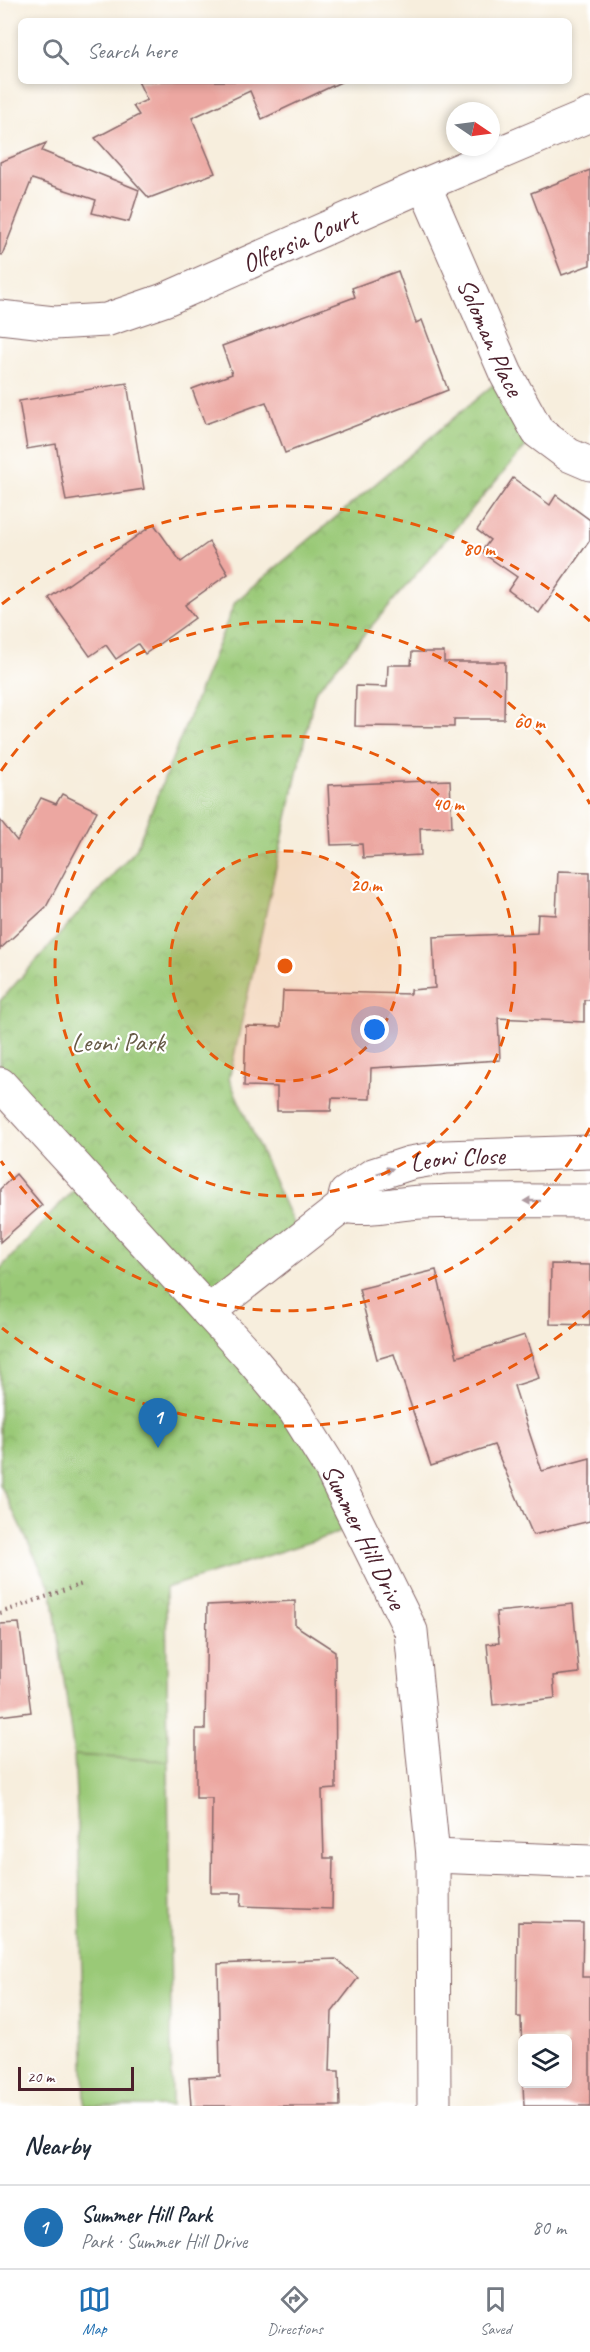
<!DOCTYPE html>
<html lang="en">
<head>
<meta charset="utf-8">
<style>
  body { margin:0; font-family:Caveat,sans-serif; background:#f2f2f3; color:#1f2937 }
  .controls { position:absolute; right:18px; bottom:18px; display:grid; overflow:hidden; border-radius:9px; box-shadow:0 3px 9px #0003 }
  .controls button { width:54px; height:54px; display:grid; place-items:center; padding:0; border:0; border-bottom:2px solid #e0e1e3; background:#fff; color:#1f2937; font:30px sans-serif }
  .compass { position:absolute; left:446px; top:102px; width:54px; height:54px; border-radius:50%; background:#fff; box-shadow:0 3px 9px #0003; rotate:103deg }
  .scale { position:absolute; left:18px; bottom:15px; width:116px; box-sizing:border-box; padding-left:6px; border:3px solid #4a1f2b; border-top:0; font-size:16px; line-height:21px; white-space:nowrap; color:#4a1f2b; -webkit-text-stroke:4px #fff; paint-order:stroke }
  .you { position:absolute; left:375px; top:1030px; width:21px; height:21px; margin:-15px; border:4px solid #fff; border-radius:50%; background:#1a73e8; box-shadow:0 0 0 9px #1a73e833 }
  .badge { display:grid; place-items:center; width:39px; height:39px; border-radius:50%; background:#1f6fb2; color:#fff; font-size:20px; font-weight:700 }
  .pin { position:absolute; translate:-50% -50px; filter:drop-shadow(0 2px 3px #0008) }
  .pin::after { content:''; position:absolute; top:32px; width:21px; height:18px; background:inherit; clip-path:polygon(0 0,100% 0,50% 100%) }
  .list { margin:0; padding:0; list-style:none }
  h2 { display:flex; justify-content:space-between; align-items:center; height:78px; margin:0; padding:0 24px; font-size:26px }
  h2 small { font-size:20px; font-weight:400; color:#747a83 }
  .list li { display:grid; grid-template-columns:39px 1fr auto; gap:18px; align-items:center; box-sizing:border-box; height:84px; padding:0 24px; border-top:2px solid #e0e1e3 }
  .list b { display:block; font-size:22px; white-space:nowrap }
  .list p { margin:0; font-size:20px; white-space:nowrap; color:#747a83 }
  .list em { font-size:20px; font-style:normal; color:#747a83 }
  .icon { flex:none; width:33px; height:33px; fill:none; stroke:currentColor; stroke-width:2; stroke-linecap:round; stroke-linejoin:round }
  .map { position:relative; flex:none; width:590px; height:2106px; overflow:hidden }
  .search { position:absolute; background:#fff; box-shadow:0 3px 9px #0003; left:18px; right:18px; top:18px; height:66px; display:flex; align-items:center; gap:15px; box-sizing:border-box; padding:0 21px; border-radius:9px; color:#747a83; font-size:22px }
  .sheet { height:162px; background:#fff }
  nav { display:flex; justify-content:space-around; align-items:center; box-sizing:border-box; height:84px; border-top:2px solid #e0e1e3; background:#fff; font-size:16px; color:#747a83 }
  nav a { display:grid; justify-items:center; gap:3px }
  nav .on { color:#1f6fb2 }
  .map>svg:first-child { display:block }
  .grass { fill:#9ac977; stroke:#727451; stroke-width:1.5 }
  .park { fill:url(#park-crowns); stroke:#727451; stroke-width:1.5 }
  .building { fill:#eca7a1 }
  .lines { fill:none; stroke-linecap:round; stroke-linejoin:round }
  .minor-casing { stroke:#876769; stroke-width:35 }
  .path { stroke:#876769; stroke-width:4; stroke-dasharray:1.5 4.5; stroke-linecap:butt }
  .minor { stroke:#fff; stroke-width:33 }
  .oneway { fill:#ae9aa0 }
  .ring { fill:none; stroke:#e8590c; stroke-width:3; stroke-dasharray:10 8 }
  .labels { text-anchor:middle; stroke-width:4.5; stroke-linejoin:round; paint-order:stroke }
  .street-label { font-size:26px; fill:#4a1f2b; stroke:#fff }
  .park-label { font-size:26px; fill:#665a46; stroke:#fff }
  .centre { fill:#e8590c; stroke:#fff; stroke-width:3 }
  .ring-label { font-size:18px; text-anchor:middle; font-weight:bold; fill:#e8590c; stroke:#fff; stroke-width:4.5; stroke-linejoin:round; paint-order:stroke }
</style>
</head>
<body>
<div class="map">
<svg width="590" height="2106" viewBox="0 0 590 2106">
  <defs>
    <pattern id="park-crowns" width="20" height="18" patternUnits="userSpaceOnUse" patternTransform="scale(1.5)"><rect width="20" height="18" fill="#9ac977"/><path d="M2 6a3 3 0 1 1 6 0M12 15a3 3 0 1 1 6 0" fill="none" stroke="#86ac67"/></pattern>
  </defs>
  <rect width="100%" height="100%" fill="#fff"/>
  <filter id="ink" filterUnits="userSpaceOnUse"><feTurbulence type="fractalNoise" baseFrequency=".0167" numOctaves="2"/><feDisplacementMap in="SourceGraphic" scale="12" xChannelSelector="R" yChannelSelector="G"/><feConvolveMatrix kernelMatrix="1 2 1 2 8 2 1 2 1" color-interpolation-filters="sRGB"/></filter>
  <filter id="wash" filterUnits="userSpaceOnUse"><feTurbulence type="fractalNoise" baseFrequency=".008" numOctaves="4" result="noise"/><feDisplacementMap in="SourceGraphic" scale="24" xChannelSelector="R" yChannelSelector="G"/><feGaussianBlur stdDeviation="1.35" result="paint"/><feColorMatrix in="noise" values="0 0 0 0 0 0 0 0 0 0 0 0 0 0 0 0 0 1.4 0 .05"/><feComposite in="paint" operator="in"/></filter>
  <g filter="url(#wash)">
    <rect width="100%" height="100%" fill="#f7eedd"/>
    <polygon class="grass" points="74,1755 168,1761 172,2106 85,2106 79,1853"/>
    <polygon class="park" points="506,374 538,432 315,692 229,1079 300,1239 208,1312 295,1411 360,1526 166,1588 168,1761 74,1755 52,1592 0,1484 0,1269 85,1177 0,1084 0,1001 136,849 235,602"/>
    <g id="blocks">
      <g class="building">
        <polygon points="138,81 343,81 262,119 250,91 192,118 215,173 149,198 95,138 139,115 133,106 147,100"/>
        <polygon points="46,143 42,151 139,190 129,222 92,213 96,200 32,179 2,255 0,254 0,162"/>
        <polygon points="590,170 590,265 562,275 531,193"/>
        <polygon points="398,271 416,323 422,320 448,390 285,453 266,402 205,424 192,389 232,374 222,346 355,297 352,288"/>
        <polygon points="127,383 144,489 66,501 56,444 27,449 19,401"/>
        <polygon points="513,478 550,505 556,495 590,520 590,540 539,613 508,590 517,577 481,552 490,540 477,530"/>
        <polygon points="154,524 181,562 209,542 228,574 185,605 195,618 145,654 138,644 116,659 106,645 90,656 49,598"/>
        <polygon points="412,652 444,652 444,662 505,662 504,719 454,719 454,727 355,726 356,686 387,687 388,665 411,665"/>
        <polygon points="450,780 452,827 420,828 421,855 363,858 362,844 331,845 328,785"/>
        <polygon points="62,794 97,811 46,907 0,949 0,820 17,841 41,798 56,804"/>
        <polygon points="558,871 590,872 590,1000 584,1000 584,1022 498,1018 500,1060 371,1068 370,1099 332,1098 331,1111 277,1111 277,1087 244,1086 246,1026 281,1027 283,991 411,994 411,990 435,988 433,937 537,933 538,914 556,915"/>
        <polygon points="16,1174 42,1205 0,1242 0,1189"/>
        <polygon points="551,1264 590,1265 590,1325 550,1324"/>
        <polygon points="436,1270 457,1357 525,1335 539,1378 514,1386 542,1471 590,1458 590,1521 533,1535 494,1445 431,1466 394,1354 377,1359 359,1289"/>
        <polygon points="295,1601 295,1625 335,1651 336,1789 322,1790 324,1858 333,1858 332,1909 241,1906 242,1893 211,1893 212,1798 196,1798 196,1729 205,1729 207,1605"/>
        <polygon points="573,1604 579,1673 553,1676 555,1698 493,1705 487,1644 499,1643 496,1612"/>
        <polygon points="19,1623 31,1712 0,1716 0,1624"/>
        <polygon points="518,1922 583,1923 582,1977 590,1977 590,2106 524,2106 523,2084 567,2084 567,2038 522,2038 522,2062 521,2017 517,2017"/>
        <polygon points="336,1959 358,1978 332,2012 330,2071 339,2071 340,2106 191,2106 189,2078 220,2076 218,1964"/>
      </g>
    </g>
  </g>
  <g filter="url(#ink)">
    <use href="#blocks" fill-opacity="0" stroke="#876769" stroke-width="1.5"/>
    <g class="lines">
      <defs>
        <g id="minor">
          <path id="s1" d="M 424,185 L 506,374 L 538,432 L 569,455 L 590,464"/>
          <path id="s2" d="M 0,317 L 54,323 L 106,320 L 164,300 L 424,185 L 590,115"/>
          <path id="s3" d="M 0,1084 L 248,1355 L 295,1411 L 330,1467 L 411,1631 L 433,1856 L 434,2106"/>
          <path d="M 343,1206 C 365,1211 398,1203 422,1202 C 478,1200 534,1201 590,1201"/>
          <path id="s4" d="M 208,1312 L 343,1206 L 346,1193 L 373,1175 L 410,1163 L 445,1157 L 590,1152"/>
          <polyline points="433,1856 590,1862"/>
        </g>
      </defs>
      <use href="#minor" class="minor-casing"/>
      <polyline class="path" points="0,1613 82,1584"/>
      <use href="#minor" class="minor"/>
    </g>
    <defs><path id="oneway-solid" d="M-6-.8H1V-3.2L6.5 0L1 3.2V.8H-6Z" transform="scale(1.5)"/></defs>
    <g class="oneway">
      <use href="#oneway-solid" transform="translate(385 1171) rotate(-18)"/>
      <use href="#oneway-solid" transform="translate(532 1201) rotate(179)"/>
    </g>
  </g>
  <circle cx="285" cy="966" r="115" fill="#e8590c" fill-opacity=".12"/>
  <g class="ring">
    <circle cx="285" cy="966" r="115"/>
    <circle cx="285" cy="966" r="230"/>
    <path d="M590 1128A345 345 0 0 1 1 1161M1 771A345 345 0 0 1 590 804"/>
    <path d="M590 1311A460 460 0 0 1 2 1328M2 604A460 460 0 0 1 590 621"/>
  </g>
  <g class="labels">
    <g class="street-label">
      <text dy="9" stroke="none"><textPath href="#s2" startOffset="316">Olfersia Court</textPath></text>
      <text dy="9" stroke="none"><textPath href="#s1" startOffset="166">Soloman Place</textPath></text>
      <text dy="9" stroke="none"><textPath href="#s4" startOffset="304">Leoni Close</textPath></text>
      <text dy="9" stroke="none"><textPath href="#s3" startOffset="584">Summer Hill Drive</textPath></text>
    </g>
    <g class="park-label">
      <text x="118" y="1051">Leoni Park</text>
    </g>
  </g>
  <circle cx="285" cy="966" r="9" class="centre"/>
  <g class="ring-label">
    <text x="479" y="555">80 m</text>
    <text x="529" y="728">60 m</text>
    <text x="448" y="810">40 m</text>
    <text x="366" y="891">20 m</text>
  </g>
</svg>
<div class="controls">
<button><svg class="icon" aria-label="layers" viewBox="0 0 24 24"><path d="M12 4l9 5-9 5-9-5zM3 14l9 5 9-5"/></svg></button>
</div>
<svg class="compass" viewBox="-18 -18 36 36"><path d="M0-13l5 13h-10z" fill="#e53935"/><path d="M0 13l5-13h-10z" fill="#747a83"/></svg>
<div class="scale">20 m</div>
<div class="you"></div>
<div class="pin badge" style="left:158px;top:1448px">1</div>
<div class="search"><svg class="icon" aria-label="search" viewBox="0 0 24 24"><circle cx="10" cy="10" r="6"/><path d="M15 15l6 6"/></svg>Search here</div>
</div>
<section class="sheet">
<h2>Nearby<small></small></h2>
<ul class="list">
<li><span class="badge">1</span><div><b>Summer Hill Park</b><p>Park · Summer Hill Drive</p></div><em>80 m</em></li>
</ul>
</section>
<nav>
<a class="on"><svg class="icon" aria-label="map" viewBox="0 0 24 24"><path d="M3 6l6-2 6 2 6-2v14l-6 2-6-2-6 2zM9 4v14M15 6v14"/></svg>Map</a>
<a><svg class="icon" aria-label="directions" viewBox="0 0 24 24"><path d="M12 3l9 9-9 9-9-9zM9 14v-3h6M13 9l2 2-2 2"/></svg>Directions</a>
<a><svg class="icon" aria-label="saved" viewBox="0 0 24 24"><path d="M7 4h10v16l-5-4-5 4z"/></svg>Saved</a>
</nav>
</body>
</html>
